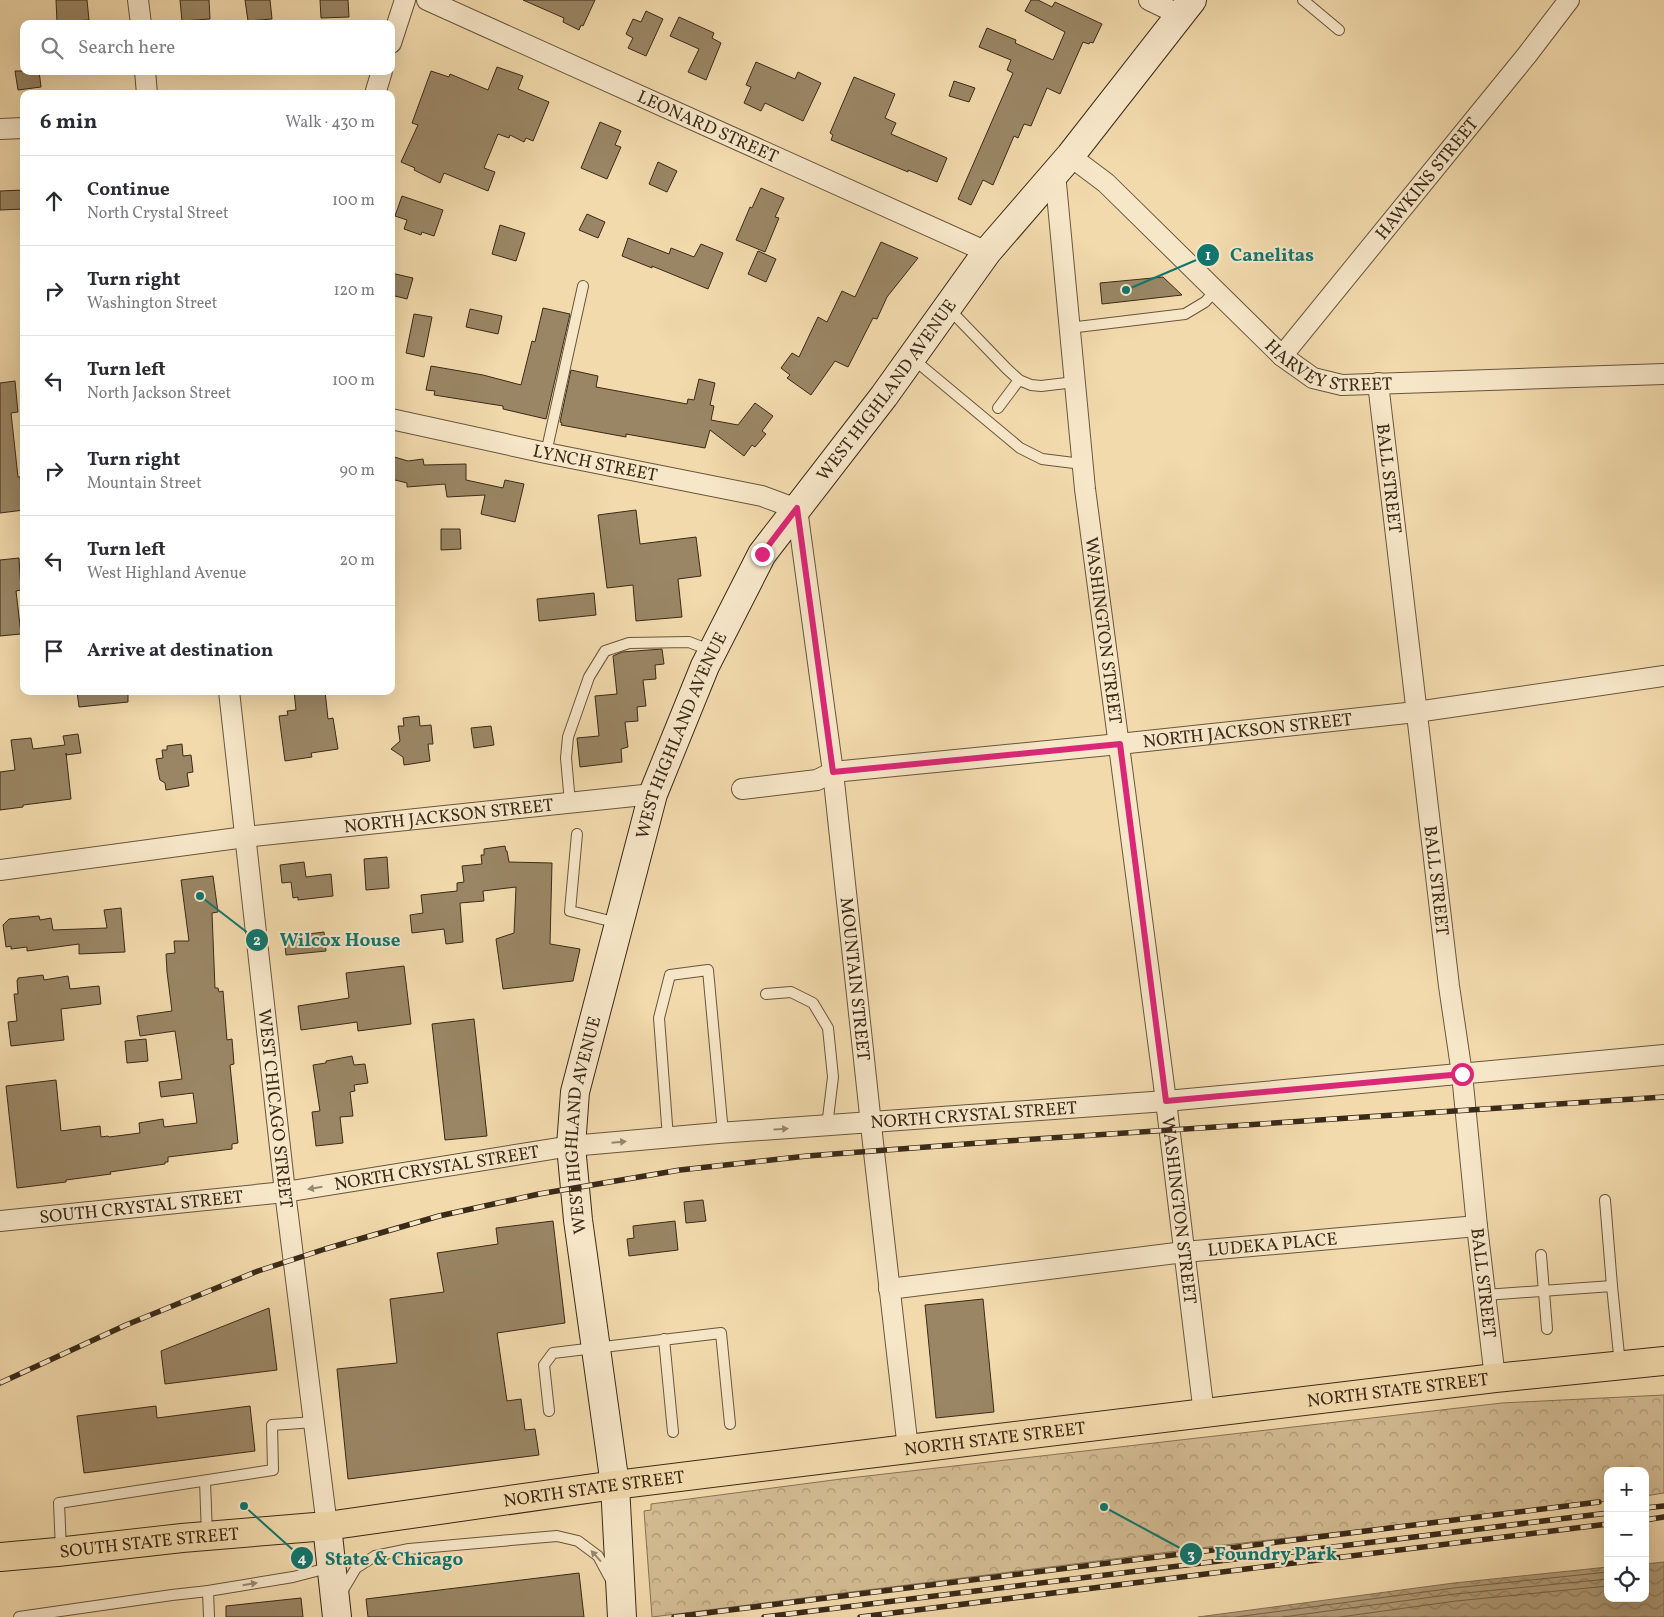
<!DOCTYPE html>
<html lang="en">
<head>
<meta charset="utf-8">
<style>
  body { margin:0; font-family:Vollkorn,serif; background:#f7f7f7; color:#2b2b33 }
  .controls { position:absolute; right:15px; bottom:15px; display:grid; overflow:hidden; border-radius:10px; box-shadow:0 5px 20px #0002 }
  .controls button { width:45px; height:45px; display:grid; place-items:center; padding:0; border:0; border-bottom:1px solid #e1e1e2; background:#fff; color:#2b2b33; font:25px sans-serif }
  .stop { position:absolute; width:15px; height:15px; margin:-11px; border:4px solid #db2777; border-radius:50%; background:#fff }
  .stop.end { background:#db2777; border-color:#fff; box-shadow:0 1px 5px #0008 }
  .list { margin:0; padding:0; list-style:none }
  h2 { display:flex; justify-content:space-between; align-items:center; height:65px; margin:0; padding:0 20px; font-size:21px }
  h2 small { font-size:16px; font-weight:400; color:#7c7c81 }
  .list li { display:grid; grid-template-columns:32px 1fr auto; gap:15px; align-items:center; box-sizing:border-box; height:90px; padding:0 20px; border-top:1px solid #e1e1e2 }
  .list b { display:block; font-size:19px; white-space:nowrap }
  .list p { margin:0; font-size:16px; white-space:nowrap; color:#7c7c81 }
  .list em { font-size:16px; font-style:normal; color:#7c7c81 }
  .icon { flex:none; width:28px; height:28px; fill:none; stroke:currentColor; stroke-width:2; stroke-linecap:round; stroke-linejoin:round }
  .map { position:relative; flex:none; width:1664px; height:1617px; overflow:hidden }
  .search { position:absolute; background:#fff; box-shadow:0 5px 20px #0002; left:20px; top:20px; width:375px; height:55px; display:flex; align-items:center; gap:12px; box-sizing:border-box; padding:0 18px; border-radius:10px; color:#7c7c81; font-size:19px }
  .panel { position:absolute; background:#fff; box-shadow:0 5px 20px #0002; left:20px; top:90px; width:375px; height:605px; border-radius:10px }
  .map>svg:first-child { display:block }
  .forest { fill:url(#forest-crowns); stroke:#867356 }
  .water { fill:url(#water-waves); stroke:#837053 }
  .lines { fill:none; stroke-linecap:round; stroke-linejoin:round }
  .shore { stroke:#766449; stroke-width:1 }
  .building { fill:#9a8665; stroke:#3a2a18 }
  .lane-casing { stroke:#68563d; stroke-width:12 }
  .street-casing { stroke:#68563d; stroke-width:22 }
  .secondary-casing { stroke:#3a2a18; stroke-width:30 }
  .primary-casing { stroke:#3a2a18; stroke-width:30 }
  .lane { stroke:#f7e7c9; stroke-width:10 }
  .street { stroke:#f7e7c9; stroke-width:20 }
  .secondary { stroke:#f7e7c9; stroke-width:28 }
  .primary { stroke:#f2daac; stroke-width:28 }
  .rail-casing { stroke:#3a2a18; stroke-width:5.5 }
  .rail { stroke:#f7e7c9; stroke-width:4; stroke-dasharray:11; stroke-linecap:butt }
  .oneway { fill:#988870 }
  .route { stroke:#db2777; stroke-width:6 }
  .labels { text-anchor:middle; stroke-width:4; stroke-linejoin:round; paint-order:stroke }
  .street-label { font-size:18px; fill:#3a2a18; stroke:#f7e7c9 }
  .leader { fill:none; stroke:#0f766e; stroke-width:2 }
  .callout-dot { fill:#0f766e; stroke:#f7e7c9; stroke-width:2 }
  .mark-label { font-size:15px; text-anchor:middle; font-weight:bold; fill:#fff }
  .callout-label { font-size:19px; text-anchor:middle; font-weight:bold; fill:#0f766e; stroke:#f7e7c9; stroke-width:4; stroke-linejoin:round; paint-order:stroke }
</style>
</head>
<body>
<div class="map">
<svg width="1664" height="1617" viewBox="0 0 1664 1617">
  <defs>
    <pattern id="forest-crowns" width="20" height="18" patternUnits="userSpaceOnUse" patternTransform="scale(1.25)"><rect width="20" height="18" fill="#d3bc93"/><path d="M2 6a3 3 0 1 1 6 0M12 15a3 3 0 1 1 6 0" fill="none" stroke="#ac9977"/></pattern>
    <pattern id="water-waves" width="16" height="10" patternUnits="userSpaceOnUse" patternTransform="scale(1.25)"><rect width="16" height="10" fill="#b39e7a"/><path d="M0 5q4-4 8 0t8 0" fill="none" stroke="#938163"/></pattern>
  </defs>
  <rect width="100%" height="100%" fill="#f2daac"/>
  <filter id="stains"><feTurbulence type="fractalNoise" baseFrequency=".004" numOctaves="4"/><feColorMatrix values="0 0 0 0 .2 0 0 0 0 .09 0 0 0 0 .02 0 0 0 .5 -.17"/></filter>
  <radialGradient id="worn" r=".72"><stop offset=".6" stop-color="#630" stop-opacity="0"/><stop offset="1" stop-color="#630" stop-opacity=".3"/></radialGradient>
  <polygon class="forest" points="1664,1395 1664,1493 1645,1496 1645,1471 1608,1471 1608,1501 1225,1545 652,1617 644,1511 651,1510 651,1504 841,1479 1502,1403"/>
  <polygon class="water" points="1664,1562 1664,1617 1198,1617 1454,1583 1608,1567 1608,1598 1645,1598 1645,1564"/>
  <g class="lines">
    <g class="shore">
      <polyline points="1236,1617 1454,1588 1608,1572"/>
      <polyline points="1283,1617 1455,1594 1608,1579"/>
      <polyline points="1340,1617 1456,1601 1608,1586"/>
    </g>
  </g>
  <g class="building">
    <polygon points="56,0 87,0 89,20 57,22"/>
    <polygon points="180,0 209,0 210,19 182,21"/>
    <polygon points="245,0 270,0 272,19 248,21"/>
    <polygon points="320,0 348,0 349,17 321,18"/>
    <polygon points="523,0 595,0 583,26 581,25 579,30 563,22 564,18"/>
    <polygon points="1031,0 1038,0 1052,7 1055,2 1102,24 1093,43 1090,42 1089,44 1083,42 1060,94 1047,88 1031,126 1024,124 1018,138 1014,136 993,185 983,180 971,205 958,199 1013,73 1007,70 1011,60 979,47 987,28 1016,40 1015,43 1053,60 1065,32 1025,11"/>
    <polygon points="646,11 663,19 646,56 628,48 633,38 626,34 633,19 641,22"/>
    <polygon points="679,17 714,33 712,38 721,43 706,80 688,72 699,49 670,36"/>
    <polygon points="756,62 795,79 798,72 821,83 803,121 765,103 761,111 744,103 751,87 746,85"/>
    <polygon points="497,67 523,76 518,89 549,102 533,141 526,138 524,142 510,135 509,138 498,134 484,168 495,172 488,191 444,173 440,183 414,170 415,168 401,162 418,125 412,123 431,71 449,77 450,74 488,90"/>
    <polygon points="15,71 39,71 41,87 18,90"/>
    <polygon points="854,77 895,94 885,118 896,123 891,134 947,158 937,182 908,170 908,172 831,140 833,135 830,133"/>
    <polygon points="954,81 975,88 969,102 949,96"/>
    <polygon points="600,122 621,131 615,145 621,147 607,179 581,168"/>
    <polygon points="658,162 677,171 667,192 649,184"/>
    <polygon points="761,188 784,198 775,217 779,218 765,252 736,240 750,207 752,208"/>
    <polygon points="24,190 24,209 0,210 0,191"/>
    <polygon points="402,196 443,210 434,236 422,232 421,235 404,229 407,220 395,216"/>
    <polygon points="587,214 605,222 598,238 579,230"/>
    <polygon points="500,225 525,233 516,261 492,254"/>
    <polygon points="628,238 669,254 671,248 694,257 701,244 723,253 708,289 652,266 652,268 622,256"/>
    <polygon points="881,242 918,258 887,297 877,319 873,318 848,367 835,361 811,395 787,378 790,375 781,368 792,353 799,357 818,317 827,322 842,291 855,297"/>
    <polygon points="758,251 776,259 766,282 748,274"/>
    <polygon points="391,273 413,278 407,299 391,295"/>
    <polygon points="1163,277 1182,295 1102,304 1100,283"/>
    <polygon points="543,308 570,314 546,419 503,409 503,406 434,395 435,391 426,390 431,366 483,375 521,385 532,341 535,342"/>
    <polygon points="470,309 502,316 498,334 466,327"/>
    <polygon points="414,314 432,317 424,357 406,353"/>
    <polygon points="571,370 598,376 596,387 687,404 688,399 694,400 699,379 715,383 710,405 714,406 711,420 738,425 755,403 773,416 762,431 766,434 755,447 752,445 744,456 710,430 705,448 626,434 626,437 561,425 562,423 560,422"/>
    <polygon points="15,381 18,412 11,413 18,477 20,477 24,510 0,513 0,383"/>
    <polygon points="391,456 408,461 423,459 424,465 466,464 466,480 503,488 505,480 524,484 515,522 481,514 485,495 447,497 445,484 407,487 407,483 391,479"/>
    <polygon points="636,510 640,544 696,537 701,576 678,579 682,617 636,621 633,585 607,588 598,515"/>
    <polygon points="441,529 460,529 461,549 441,550"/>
    <polygon points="19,558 21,590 16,591 21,634 0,636 0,560"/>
    <polygon points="594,593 596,615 539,621 537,599"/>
    <polygon points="662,649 664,664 655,665 656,679 643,680 646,706 637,707 638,721 625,722 628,747 621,749 622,762 580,767 577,738 599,736 595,696 617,694 613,656 622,652"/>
    <polygon points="77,691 128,691 128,702 79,707"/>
    <polygon points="294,691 325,691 328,719 333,718 338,749 311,753 312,757 285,761 279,716 288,715 287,711 296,710"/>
    <polygon points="419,716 420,726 431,725 433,744 428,744 430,761 404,765 403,757 391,749 400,741 398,726 404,726 403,718"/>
    <polygon points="491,726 494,745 474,748 471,728"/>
    <polygon points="78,734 81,753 66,755 66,753 71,799 23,805 23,807 0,810 0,772 15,770 11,740 31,738 33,749 65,745 63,736"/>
    <polygon points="182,744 183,756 191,755 193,772 187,773 189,786 166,790 165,783 160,780 159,776 156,759 163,758 162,750 167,750 167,746"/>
    <polygon points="505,846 506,851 507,851 509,862 552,863 550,944 580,949 573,981 503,989 496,939 514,933 516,887 483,891 484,901 460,903 463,942 446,944 444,929 412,933 410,915 423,913 421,895 457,891 457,883 464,882 462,866 482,864 481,855 484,855 484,849"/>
    <polygon points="387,857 389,888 366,890 364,859"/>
    <polygon points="304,862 306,877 331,874 333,896 298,900 298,897 293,898 291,882 282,883 280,865"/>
    <polygon points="213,876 218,912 212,913 215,988 218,988 219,992 223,991 227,1040 232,1039 234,1064 230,1065 238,1143 232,1144 232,1149 168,1157 168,1162 165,1162 165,1164 110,1172 111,1174 66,1180 66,1182 17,1188 6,1086 56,1080 61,1131 100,1126 101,1137 108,1136 109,1137 140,1133 139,1123 163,1119 164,1127 197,1123 193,1093 161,1097 159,1082 182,1079 175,1031 140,1036 137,1016 172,1011 167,972 166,954 175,953 174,941 189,941 181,880"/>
    <polygon points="121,908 125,952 79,954 79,944 27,951 27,947 11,949 11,946 6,947 3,925 9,919 39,916 40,920 51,918 53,930 107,928 104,910"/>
    <polygon points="324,932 326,951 286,955 284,937"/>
    <polygon points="404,966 411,1024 358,1031 357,1022 301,1030 298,1006 349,998 346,973"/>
    <polygon points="43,975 44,980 68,976 70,989 99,986 101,1004 61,1009 64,1040 11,1046 8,1022 17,1021 14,994 18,994 17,980 18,980 18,978"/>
    <polygon points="474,1019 487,1136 445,1140 432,1024"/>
    <polygon points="146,1039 148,1061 127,1063 125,1041"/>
    <polygon points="352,1056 354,1065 365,1064 368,1083 354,1085 355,1091 350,1092 353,1116 340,1117 343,1143 316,1146 312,1112 320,1111 313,1065 326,1063 326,1061"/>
    <polygon points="703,1200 706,1221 686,1223 684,1202"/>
    <polygon points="553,1221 565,1323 497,1333 507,1401 521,1399 525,1430 535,1429 539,1455 348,1479 337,1369 397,1363 390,1299 444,1292 437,1253 498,1244 496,1228"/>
    <polygon points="675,1221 678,1250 629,1256 627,1239 634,1238 633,1226"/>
    <polygon points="983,1299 994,1412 936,1418 925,1305"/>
    <polygon points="269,1308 277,1370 165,1384 161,1351"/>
    <polygon points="156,1406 157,1418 250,1406 255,1451 84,1473 77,1416"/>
    <polygon points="579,1573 584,1617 368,1617 366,1599"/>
    <polygon points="301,1598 303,1617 226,1617 226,1606"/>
  </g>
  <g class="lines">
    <defs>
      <g id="lane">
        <polyline points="1303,0 1339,30"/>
        <polyline points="949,309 1007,369 1019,380 1031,385 1041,386 1075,382"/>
        <polyline points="1069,328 1185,314 1205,302 1215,291"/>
        <polyline points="912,358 1020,448 1042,459 1082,464"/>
        <polyline points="998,408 1019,380"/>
        <polyline points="546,453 583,286"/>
        <polyline points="570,803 566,758 568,737 589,677 605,651 629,643 689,642 712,651"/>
        <polyline points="577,834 570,911 618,923"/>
        <polyline points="766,994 791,992 813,1003 828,1028 833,1077 827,1126"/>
        <polyline points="668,1138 659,1018 670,975 708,970 723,1133"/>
        <polyline points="1605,1200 1612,1286"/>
        <polyline points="1541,1255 1547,1329"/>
        <polyline points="1485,1295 1612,1286 1620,1365"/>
        <polyline points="664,1339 673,1432"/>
        <polyline points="549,1411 544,1365 553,1353 721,1333 730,1424"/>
        <polyline points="205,1481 207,1535"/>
        <polyline points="61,1550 59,1503 273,1470 272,1425 314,1422"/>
        <polyline points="208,1591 209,1617"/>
        <polyline points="343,1596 343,1590 356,1568 375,1556 409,1549 557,1536 578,1541 598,1556 612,1582"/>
        <polyline points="19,1617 172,1595 208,1591 293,1577 320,1570 327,1564"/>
      </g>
      <g id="street">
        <polyline points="138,0 141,24"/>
        <path id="s1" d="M 427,0 L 987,252"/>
        <polyline points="1149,0 1180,15"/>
        <polyline points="391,43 405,0"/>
        <polyline points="145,71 147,94"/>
        <polyline points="375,94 382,71"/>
        <polyline points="0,129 24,128"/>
        <path id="s2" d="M 1070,156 L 1106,183 L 1282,356 L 1313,378 L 1342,385 L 1664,374"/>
        <path id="s3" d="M 1055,173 L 1085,489 L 1166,1101 L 1204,1414"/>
        <path id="s4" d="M 1282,356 L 1527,55 L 1569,0"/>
        <path id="s5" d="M 1378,383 L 1449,986 L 1462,1074 L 1477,1226 L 1495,1378"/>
        <path id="s6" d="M 391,419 L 546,453 L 762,496 L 797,509 L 833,772 L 874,1152 L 908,1449"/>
        <path id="s7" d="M 229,691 L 285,1192 L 327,1526"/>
        <path id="s8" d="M 742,789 L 817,780 L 833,772 L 1119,744 L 1416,712 L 1664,676"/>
        <path id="s9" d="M 0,870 L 245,837 L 653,794"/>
        <path id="s10" d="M 0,1221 L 285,1192 L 571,1146 L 718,1133 L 1166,1101 L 1664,1055"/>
        <path id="s11" d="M 889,1289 L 1184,1252 L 1477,1226"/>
      </g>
      <g id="secondary">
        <polyline points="327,1526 337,1617"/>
        <path id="s12" d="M 622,1617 L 615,1485 L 578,1220 L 571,1146 L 575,1092 L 653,794 L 705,666 L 762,554 L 884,396 L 987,252 L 1070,156 L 1192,0"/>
      </g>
      <g id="primary">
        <path id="s13" d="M 0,1557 L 57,1552 L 182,1538 L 327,1526 L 615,1485 L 908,1449 L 1495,1378 L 1664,1361"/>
      </g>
    </defs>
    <use href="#lane" class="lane-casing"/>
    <use href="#street" class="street-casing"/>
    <use href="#secondary" class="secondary-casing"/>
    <use href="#primary" class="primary-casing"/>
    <use href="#lane" class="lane"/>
    <use href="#street" class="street"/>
    <use href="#secondary" class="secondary"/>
    <use href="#primary" class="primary"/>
    <defs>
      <g id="rail">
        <polyline points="0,1383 126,1325 258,1271 325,1249 439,1216 539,1194 680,1170 807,1156 1006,1141 1664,1097"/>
        <polyline points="1645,1508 1664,1506"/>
        <polyline points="1645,1520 1664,1517"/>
        <polyline points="674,1617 1599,1502"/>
        <polyline points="764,1617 1608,1513"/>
        <polyline points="860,1617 1608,1524"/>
      </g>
    </defs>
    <use href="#rail" class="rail-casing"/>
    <use href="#rail" class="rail"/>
  </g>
  <defs><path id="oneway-solid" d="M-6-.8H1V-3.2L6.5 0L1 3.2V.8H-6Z" transform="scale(1.25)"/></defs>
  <g class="oneway">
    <use href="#oneway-solid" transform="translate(781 1129) rotate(-4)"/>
    <use href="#oneway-solid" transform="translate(619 1142) rotate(-5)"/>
    <use href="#oneway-solid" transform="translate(315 1188) rotate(171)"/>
    <use href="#oneway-solid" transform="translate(596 1556) rotate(-132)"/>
    <use href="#oneway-solid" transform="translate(250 1584) rotate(-9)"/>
  </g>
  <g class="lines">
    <polyline class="route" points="762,554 797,508 833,772 1120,744 1166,1101 1462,1074"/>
  </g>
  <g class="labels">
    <g class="street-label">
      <text dy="6" stroke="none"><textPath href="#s1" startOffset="308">LEONARD STREET</textPath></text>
      <text dy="6" stroke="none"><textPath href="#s4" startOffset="229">HAWKINS STREET</textPath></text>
      <text dy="6" stroke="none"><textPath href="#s2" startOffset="341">HARVEY STREET</textPath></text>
      <text dy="6" stroke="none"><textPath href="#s12" startOffset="1306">WEST HIGHLAND AVENUE</textPath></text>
      <text dy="6" stroke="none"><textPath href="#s6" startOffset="209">LYNCH STREET</textPath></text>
      <text dy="6" stroke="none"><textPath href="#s5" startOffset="96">BALL STREET</textPath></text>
      <text dy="6" stroke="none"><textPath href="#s3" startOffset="460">WASHINGTON STREET</textPath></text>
      <text dy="6" stroke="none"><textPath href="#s8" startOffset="510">NORTH JACKSON STREET</textPath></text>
      <text dy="6" stroke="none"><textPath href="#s12" startOffset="901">WEST HIGHLAND AVENUE</textPath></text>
      <text dy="6" stroke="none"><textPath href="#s9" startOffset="452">NORTH JACKSON STREET</textPath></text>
      <text dy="6" stroke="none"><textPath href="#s5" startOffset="501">BALL STREET</textPath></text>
      <text dy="6" stroke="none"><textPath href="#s6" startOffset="890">MOUNTAIN STREET</textPath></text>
      <text dy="6" stroke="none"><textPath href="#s7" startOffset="420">WEST CHICAGO STREET</textPath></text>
      <text dy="6" stroke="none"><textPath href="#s10" startOffset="980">NORTH CRYSTAL STREET</textPath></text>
      <text dy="6" stroke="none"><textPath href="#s12" startOffset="496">WEST HIGHLAND AVENUE</textPath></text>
      <text dy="6" stroke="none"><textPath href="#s10" startOffset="440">NORTH CRYSTAL STREET</textPath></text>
      <text dy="6" stroke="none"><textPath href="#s10" startOffset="142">SOUTH CRYSTAL STREET</textPath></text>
      <text dy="6" stroke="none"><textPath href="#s3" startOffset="1045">WASHINGTON STREET</textPath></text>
      <text dy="6" stroke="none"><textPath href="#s11" startOffset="386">LUDEKA PLACE</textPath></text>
      <text dy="6" stroke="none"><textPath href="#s5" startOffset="906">BALL STREET</textPath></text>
      <text dy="6" stroke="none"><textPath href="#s13" startOffset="1408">NORTH STATE STREET</textPath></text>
      <text dy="6" stroke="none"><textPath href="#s13" startOffset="1002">NORTH STATE STREET</textPath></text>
      <text dy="6" stroke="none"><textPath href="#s13" startOffset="598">NORTH STATE STREET</textPath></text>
      <text dy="6" stroke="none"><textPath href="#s13" startOffset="150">SOUTH STATE STREET</textPath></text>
    </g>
  </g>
  <path class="leader" d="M1126 290L1208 255M200 896L257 940M1104 1507L1191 1554M244 1506L302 1558"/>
  <g class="callout-dot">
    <circle cx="1126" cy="290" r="5"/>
    <circle cx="200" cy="896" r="5"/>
    <circle cx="1104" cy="1507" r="5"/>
    <circle cx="244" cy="1506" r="5"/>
    <circle cx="1208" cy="255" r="12"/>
    <circle cx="257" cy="940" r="12"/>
    <circle cx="1191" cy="1554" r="12"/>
    <circle cx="302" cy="1558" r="12"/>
  </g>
  <g class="mark-label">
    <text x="1208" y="260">1</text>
    <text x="257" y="945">2</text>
    <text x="1191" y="1559">3</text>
    <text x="302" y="1563">4</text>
  </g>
  <g class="callout-label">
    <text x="1272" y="261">Canelitas</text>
    <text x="340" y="946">Wilcox House</text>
    <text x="1276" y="1560">Foundry Park</text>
    <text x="394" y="1565">State &amp; Chicago</text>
  </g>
  <rect width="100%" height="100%" filter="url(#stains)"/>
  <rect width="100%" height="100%" fill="url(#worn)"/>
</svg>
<div class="controls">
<button>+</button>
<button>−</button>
<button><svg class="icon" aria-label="locate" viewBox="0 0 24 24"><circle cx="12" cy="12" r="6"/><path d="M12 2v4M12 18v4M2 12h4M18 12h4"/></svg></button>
</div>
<div class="stop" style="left:1462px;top:1074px"></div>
<div class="stop end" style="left:762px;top:554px"></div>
<div class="search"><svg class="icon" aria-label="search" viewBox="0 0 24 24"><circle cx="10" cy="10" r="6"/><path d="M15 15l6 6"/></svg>Search here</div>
<section class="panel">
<h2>6 min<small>Walk · 430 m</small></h2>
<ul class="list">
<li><svg class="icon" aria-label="ahead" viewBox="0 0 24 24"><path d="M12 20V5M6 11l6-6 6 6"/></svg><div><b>Continue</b><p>North Crystal Street</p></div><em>100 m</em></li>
<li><svg class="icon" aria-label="right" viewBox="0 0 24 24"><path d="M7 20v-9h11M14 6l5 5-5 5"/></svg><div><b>Turn right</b><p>Washington Street</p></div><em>120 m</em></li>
<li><svg class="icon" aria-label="left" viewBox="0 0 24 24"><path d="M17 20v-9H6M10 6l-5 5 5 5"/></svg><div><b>Turn left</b><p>North Jackson Street</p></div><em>100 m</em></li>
<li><svg class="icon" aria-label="right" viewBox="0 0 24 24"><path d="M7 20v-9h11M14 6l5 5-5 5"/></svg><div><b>Turn right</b><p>Mountain Street</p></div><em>90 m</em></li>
<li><svg class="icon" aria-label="left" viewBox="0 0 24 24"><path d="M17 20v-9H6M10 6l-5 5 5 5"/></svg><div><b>Turn left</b><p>West Highland Avenue</p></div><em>20 m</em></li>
<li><svg class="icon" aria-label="arrive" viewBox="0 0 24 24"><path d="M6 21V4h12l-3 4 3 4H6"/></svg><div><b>Arrive at destination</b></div></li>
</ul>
</section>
</div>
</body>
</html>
